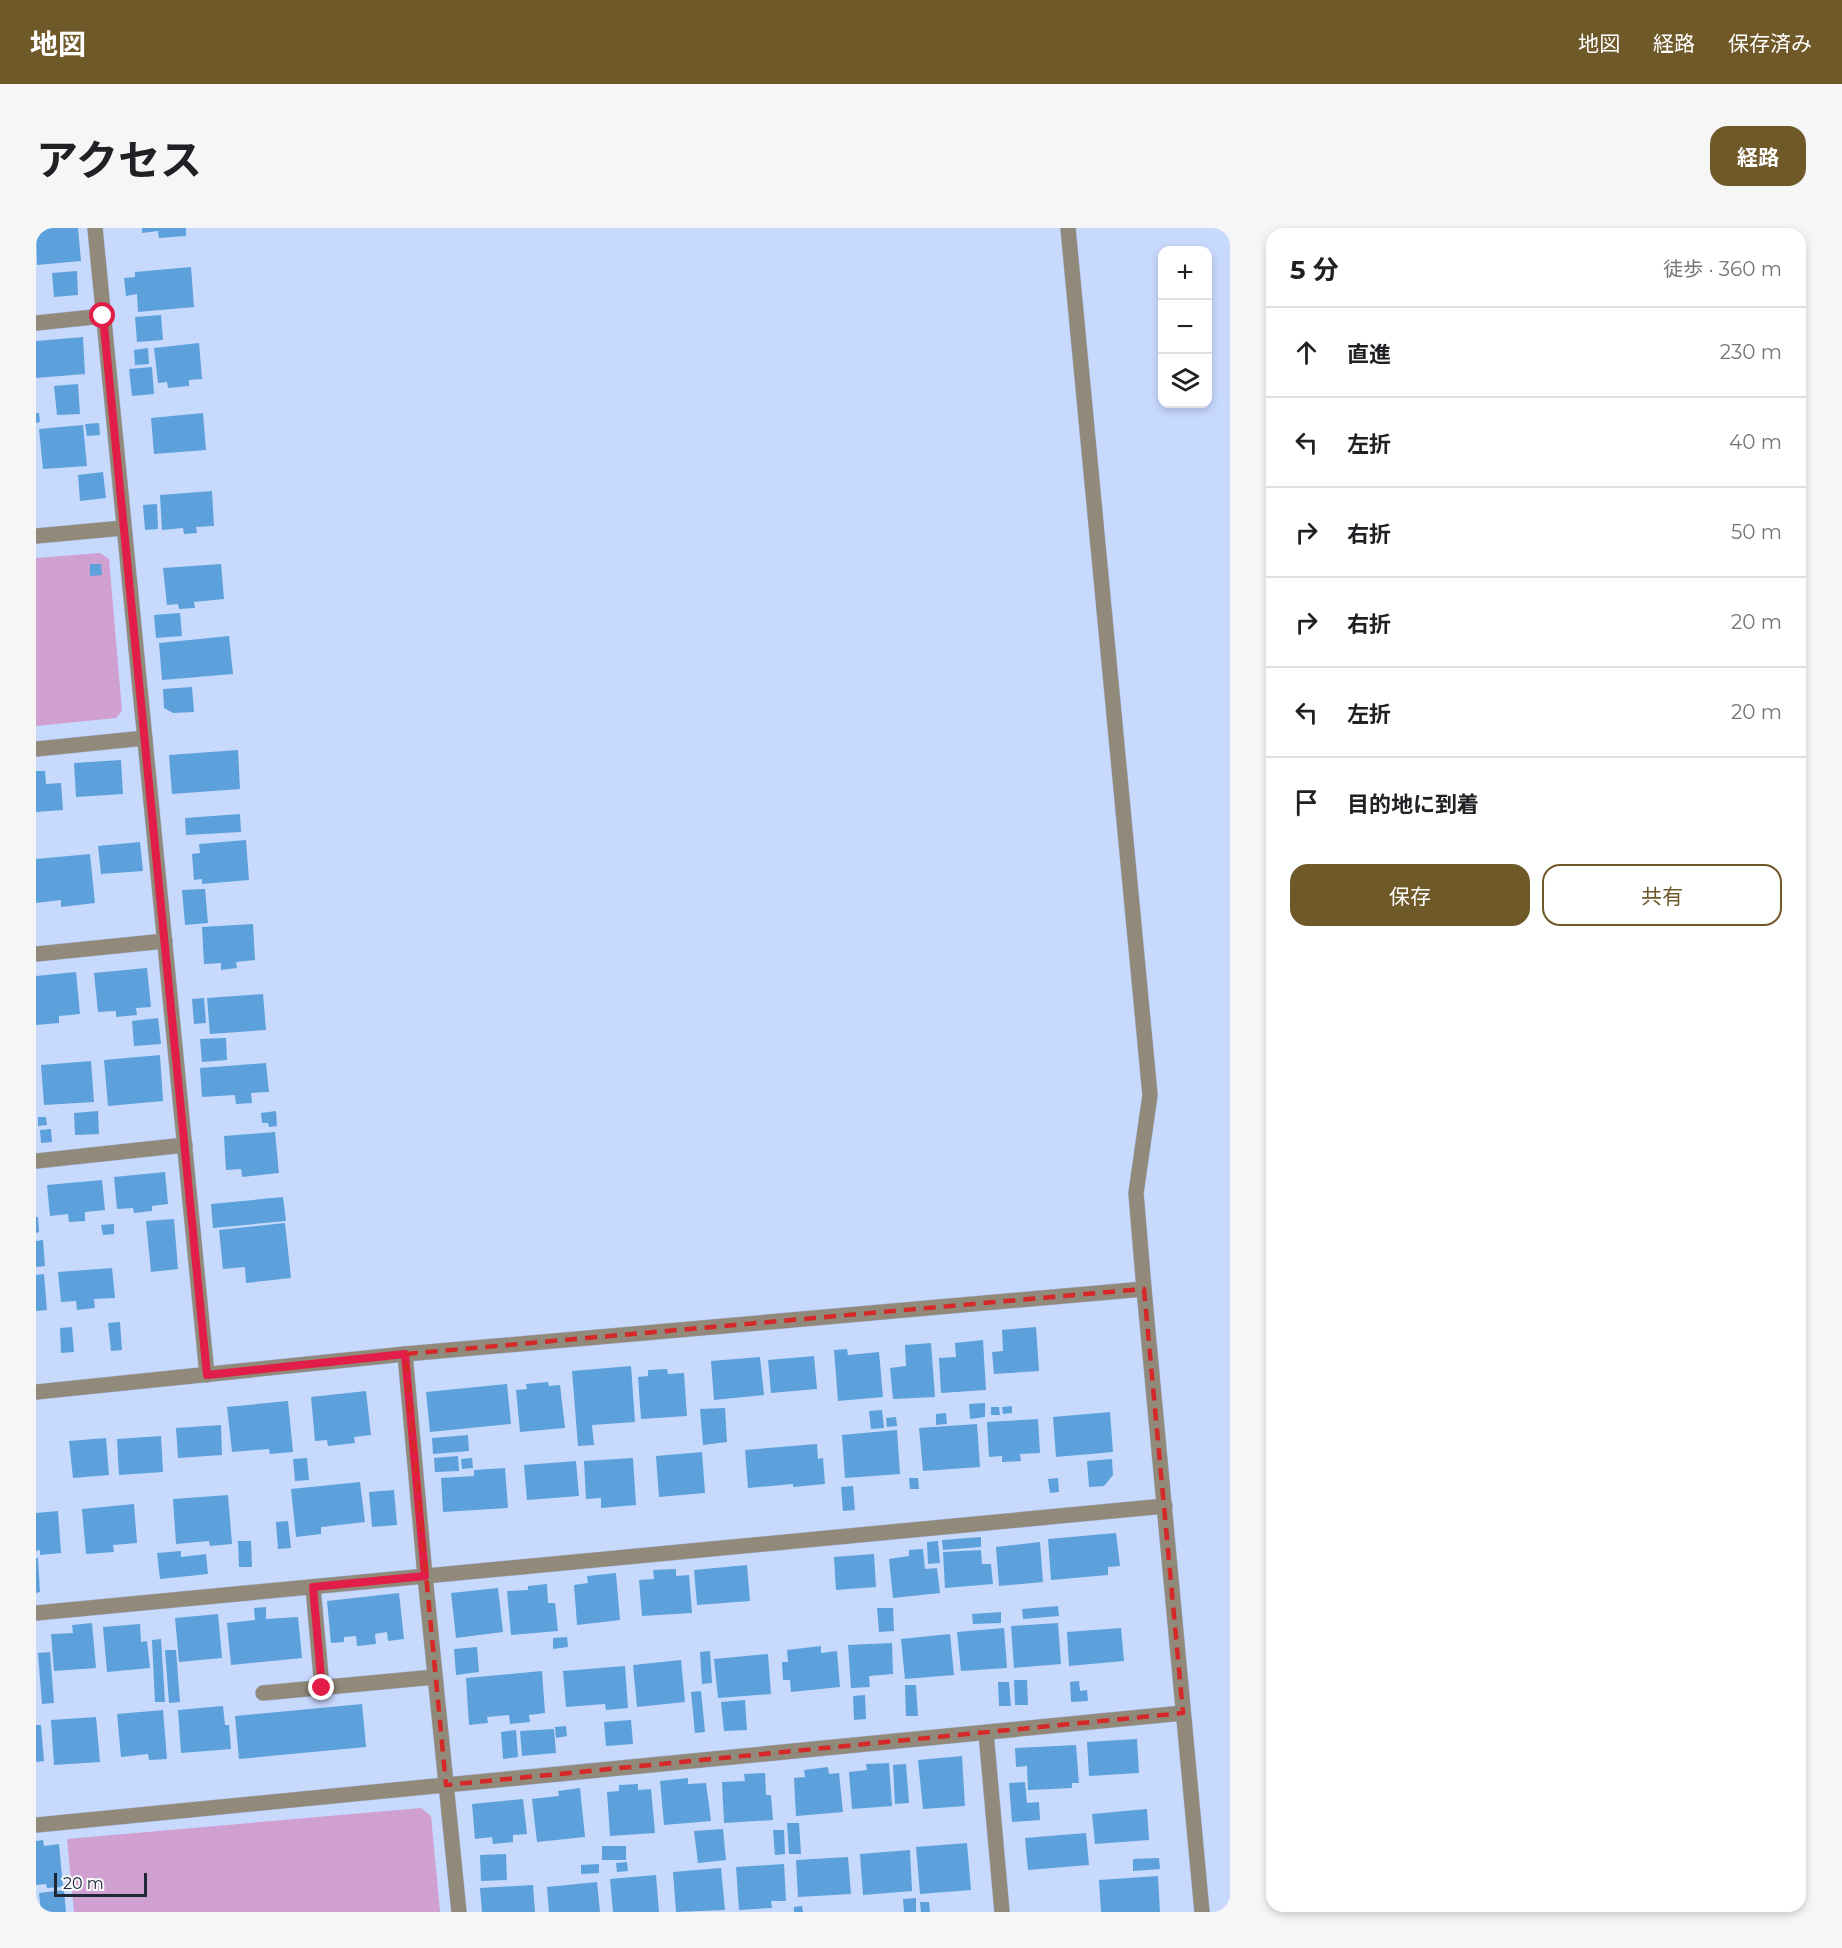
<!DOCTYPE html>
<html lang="ja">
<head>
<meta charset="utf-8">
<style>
  body { margin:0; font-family:Montserrat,"Noto Sans JP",sans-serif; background:#f6f6f6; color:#202124 }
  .controls { position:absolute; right:18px; top:18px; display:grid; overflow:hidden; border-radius:12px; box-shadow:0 3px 9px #0003 }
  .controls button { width:54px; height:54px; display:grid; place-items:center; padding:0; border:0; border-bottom:2px solid #e0e0e0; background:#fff; color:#202124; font:30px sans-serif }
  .scale { position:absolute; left:18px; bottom:15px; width:93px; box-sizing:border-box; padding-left:6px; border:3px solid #212835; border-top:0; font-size:16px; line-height:21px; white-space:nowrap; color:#212835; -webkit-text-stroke:4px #f8fafe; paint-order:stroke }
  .stop { position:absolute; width:18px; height:18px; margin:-14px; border:4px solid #e11d48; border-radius:50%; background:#fff }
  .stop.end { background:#e11d48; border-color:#fff; box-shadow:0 2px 6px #0008 }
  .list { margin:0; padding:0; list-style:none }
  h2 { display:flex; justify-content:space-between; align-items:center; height:78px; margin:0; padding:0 24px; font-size:26px }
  h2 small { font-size:20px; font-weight:400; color:#757577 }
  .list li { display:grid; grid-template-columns:39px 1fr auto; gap:18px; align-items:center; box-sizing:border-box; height:90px; padding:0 24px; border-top:2px solid #e0e0e0 }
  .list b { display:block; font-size:22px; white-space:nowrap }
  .list em { font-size:20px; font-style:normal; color:#757577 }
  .actions { display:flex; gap:12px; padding:18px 24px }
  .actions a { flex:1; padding:14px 0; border:2px solid #6f5929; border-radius:18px; text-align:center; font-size:21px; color:#6f5929 }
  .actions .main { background:#6f5929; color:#fff }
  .icon { flex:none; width:33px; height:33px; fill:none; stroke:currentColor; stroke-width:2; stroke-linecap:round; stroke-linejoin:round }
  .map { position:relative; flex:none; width:1194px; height:1684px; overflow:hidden; border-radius:18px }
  header { display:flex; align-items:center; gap:36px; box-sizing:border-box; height:84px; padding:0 30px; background:#6f5929; color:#fff }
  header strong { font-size:28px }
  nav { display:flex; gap:33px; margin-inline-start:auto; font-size:21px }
  .intro { display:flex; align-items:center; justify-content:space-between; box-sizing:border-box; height:144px; padding:0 36px }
  h1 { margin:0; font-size:42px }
  .button { padding:15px 27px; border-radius:18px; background:#6f5929; color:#fff; font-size:21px; font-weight:700 }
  main { display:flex; gap:36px; padding:0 36px }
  aside { flex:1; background:#fff; border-radius:18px; box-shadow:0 3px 9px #0003 }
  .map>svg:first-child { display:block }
  .green { fill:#cfa0d0 }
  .building { fill:#5ca1db }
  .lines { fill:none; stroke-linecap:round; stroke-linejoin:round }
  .lane-casing { stroke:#a7b6d6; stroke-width:16 }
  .street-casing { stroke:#a7b6d6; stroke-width:16 }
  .lane { stroke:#918979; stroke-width:15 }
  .street { stroke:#918979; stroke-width:15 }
  .route { stroke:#e11d48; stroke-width:8 }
  .marked { fill:none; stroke:#d62828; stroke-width:4.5; stroke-dasharray:12 8; stroke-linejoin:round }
</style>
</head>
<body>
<header>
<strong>地図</strong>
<nav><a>地図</a><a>経路</a><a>保存済み</a></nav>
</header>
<div class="intro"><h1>アクセス</h1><a class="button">経路</a></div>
<main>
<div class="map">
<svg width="1194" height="1684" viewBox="0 0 1194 1684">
  <rect width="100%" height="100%" fill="#c8d9fe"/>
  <g class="green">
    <polygon points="64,325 73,331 86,483 80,490 0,498 0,330"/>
    <polygon points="385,1580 395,1588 404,1684 38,1684 31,1611"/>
  </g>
  <g class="building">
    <polygon points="0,0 42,0 45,33 1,37"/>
    <polygon points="106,0 150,0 150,8 123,10 122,3 106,5"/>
    <polygon points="155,39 158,79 102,84 101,66 90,68 88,50 99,49 99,44"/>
    <polygon points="41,43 42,67 18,69 16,45"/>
    <polygon points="125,87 127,112 101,114 99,89"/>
    <polygon points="47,109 49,146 0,150 0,113"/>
    <polygon points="163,115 166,151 153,152 153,158 132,160 131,154 122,155 118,120"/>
    <polygon points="112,120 113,136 99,137 98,122"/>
    <polygon points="116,139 118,166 96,168 93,141"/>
    <polygon points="42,156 44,186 21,187 18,158"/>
    <polygon points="0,185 3,185 4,194 0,195"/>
    <polygon points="167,185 170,222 118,226 115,190"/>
    <polygon points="63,195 64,207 51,208 49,196"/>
    <polygon points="47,197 51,238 7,241 3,201"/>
    <polygon points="67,244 70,270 44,273 42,247"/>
    <polygon points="176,263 178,298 160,299 161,305 148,306 147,300 126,302 124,267"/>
    <polygon points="121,276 122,301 109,302 107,277"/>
    <polygon points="54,336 65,336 66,347 54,348"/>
    <polygon points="185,336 188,371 158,374 159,380 143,381 142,376 131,377 127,340"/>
    <polygon points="144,385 146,408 120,410 118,387"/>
    <polygon points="193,408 197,446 126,452 123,415"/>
    <polygon points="156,459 158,484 137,485 128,480 127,461"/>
    <polygon points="202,522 204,561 136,566 133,527"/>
    <polygon points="85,532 87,566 40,569 38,535"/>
    <polygon points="0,543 9,543 10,556 25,555 27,582 0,584"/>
    <polygon points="204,586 205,604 150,607 149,590"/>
    <polygon points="210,612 213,652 166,656 166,651 158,652 156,626 164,625 163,616"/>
    <polygon points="104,614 107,643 65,646 62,618"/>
    <polygon points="54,626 59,675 25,679 25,672 0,675 0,631"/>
    <polygon points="169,661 172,695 149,697 146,662"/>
    <polygon points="217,696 219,732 200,734 201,740 185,742 185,735 168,736 166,699"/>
    <polygon points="111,740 115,779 100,780 101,787 80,789 80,783 62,784 58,745"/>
    <polygon points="40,744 44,786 23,788 23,795 0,797 0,748"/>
    <polygon points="227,766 230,802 174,806 171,770"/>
    <polygon points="168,770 170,795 158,796 156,771"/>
    <polygon points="122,790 125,816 98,818 96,793"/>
    <polygon points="190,810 191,832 166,834 164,811"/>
    <polygon points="124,827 127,873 72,878 68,832"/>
    <polygon points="55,833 58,874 8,877 5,837"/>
    <polygon points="230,835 233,864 215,865 216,875 200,876 199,867 166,869 164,840"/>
    <polygon points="62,883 63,906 39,907 38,885"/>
    <polygon points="240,883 241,898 233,899 232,895 226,895 225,885"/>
    <polygon points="2,889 10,889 11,897 2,898"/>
    <polygon points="15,901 16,914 5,915 4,902"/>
    <polygon points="239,904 243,945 206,949 205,941 190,942 188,908"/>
    <polygon points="129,944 132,976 116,978 116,983 98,985 97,980 81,981 78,949"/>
    <polygon points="66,952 69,982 49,984 49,993 33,994 32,986 14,988 11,957"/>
    <polygon points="247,969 250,993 177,1000 175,976"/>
    <polygon points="0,989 2,989 3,1004 0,1005"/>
    <polygon points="138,991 142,1041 115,1044 110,993"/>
    <polygon points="249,995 255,1050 210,1055 209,1039 187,1041 183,1002"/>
    <polygon points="78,996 78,1006 67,1007 65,997"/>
    <polygon points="7,1012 9,1038 0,1039 0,1013"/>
    <polygon points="76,1040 79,1070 58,1071 59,1080 41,1082 40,1073 25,1074 22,1044"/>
    <polygon points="8,1046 11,1082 0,1083 0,1047"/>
    <polygon points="84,1094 86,1122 75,1123 72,1095"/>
    <polygon points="36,1099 38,1124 25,1125 24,1100"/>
    <polygon points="1000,1099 1003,1143 958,1146 956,1124 967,1123 966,1102"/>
    <polygon points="947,1112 950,1162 905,1165 903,1130 920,1129 919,1115"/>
    <polygon points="895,1115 899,1169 857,1171 854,1140 870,1138 869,1117"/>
    <polygon points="811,1121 812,1127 843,1124 847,1169 802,1173 798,1122"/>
    <polygon points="778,1128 781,1161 735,1165 732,1132"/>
    <polygon points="724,1129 728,1167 678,1172 675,1133"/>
    <polygon points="595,1138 599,1194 556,1197 558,1217 542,1218 536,1143"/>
    <polygon points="631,1141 632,1146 648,1145 651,1188 605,1191 602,1149 612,1148 612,1142"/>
    <polygon points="512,1154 513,1158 524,1157 529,1200 484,1204 480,1162 491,1161 490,1156"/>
    <polygon points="471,1156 475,1196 394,1204 390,1164"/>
    <polygon points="330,1163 335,1207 318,1209 319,1215 292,1218 291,1212 279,1213 275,1169"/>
    <polygon points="252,1173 257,1224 234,1226 233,1221 196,1224 191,1179"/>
    <polygon points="949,1175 949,1189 934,1191 933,1176"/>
    <polygon points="976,1178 976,1185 967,1186 966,1179"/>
    <polygon points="955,1179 963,1179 964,1187 955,1187"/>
    <polygon points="689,1180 691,1214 667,1217 664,1181"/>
    <polygon points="846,1182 848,1200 835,1201 833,1183"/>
    <polygon points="1074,1184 1077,1224 1020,1229 1017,1189"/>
    <polygon points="910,1185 911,1196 900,1197 900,1186"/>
    <polygon points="860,1189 861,1198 851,1199 850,1190"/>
    <polygon points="1002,1191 1004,1225 984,1226 985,1233 966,1234 966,1228 953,1229 951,1194"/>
    <polygon points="941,1196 944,1239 887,1243 883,1200"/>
    <polygon points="185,1197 186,1227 142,1230 140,1200"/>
    <polygon points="861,1202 864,1246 809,1250 806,1207"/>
    <polygon points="432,1207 433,1223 397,1226 396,1210"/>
    <polygon points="125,1208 127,1244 83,1247 81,1211"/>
    <polygon points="70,1210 73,1247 37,1250 33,1213"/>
    <polygon points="781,1216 782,1231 787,1230 789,1256 757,1259 757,1256 712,1260 709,1222"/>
    <polygon points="666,1224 669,1265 623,1269 620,1228"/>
    <polygon points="422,1228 423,1243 399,1244 398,1230"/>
    <polygon points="271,1230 273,1252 259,1253 257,1231"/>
    <polygon points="436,1230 437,1240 426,1241 425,1231"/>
    <polygon points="597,1230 600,1277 565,1280 565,1270 550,1271 548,1233"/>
    <polygon points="1076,1231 1077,1247 1068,1258 1053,1259 1051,1233"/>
    <polygon points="540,1233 543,1268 491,1272 488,1237"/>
    <polygon points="469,1240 472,1280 407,1284 405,1250 438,1248 438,1242"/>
    <polygon points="873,1250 882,1250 883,1261 874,1261"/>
    <polygon points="1022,1250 1023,1264 1014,1265 1012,1251"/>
    <polygon points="324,1254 329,1294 285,1299 285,1306 260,1309 255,1261"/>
    <polygon points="817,1258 819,1282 807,1283 805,1259"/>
    <polygon points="358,1262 361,1297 336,1299 333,1264"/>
    <polygon points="192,1267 196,1316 174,1318 173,1313 140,1316 137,1271"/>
    <polygon points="98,1276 101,1315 77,1317 78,1324 50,1326 46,1281"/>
    <polygon points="22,1283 25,1325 4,1327 4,1322 0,1323 0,1285"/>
    <polygon points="252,1293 255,1320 242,1321 240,1294"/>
    <polygon points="1080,1305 1084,1338 1072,1339 1072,1347 1015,1352 1012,1311"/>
    <polygon points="945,1309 945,1319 907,1322 906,1312"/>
    <polygon points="202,1313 215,1313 216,1339 203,1339"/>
    <polygon points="902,1313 904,1335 892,1336 891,1314"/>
    <polygon points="1004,1314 1007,1354 963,1358 960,1319"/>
    <polygon points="887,1321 889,1341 901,1340 904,1365 857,1370 853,1331 873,1328 873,1322"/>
    <polygon points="945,1322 946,1336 955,1336 957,1356 909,1360 907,1324"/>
    <polygon points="145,1323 145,1329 170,1326 172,1346 124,1351 121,1325"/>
    <polygon points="838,1326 840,1359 800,1362 798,1329"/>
    <polygon points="0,1330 2,1330 4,1364 0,1365"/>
    <polygon points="711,1337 714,1373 661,1377 658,1342"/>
    <polygon points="640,1341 640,1348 653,1347 656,1385 606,1388 603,1352 618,1351 617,1342"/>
    <polygon points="580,1345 584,1392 541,1397 538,1357 552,1355 551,1348"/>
    <polygon points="511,1356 512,1375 519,1375 522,1403 475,1407 471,1363 492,1362 492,1358"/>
    <polygon points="462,1360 467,1404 420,1410 415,1365"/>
    <polygon points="363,1365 368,1411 352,1413 351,1404 339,1406 340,1416 321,1418 320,1408 308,1409 308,1414 295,1415 291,1373"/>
    <polygon points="1022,1378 1023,1388 987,1391 986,1381"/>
    <polygon points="230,1379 230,1391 262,1389 266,1430 195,1437 191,1395 219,1392 218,1380"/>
    <polygon points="841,1380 857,1380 858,1403 843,1404"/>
    <polygon points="965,1384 965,1395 937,1396 936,1386"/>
    <polygon points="182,1386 186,1430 143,1434 139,1390"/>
    <polygon points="56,1395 60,1440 18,1443 15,1406 37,1405 36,1397"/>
    <polygon points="1022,1395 1025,1436 978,1440 975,1398"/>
    <polygon points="104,1396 105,1414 111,1413 114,1440 71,1444 67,1399"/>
    <polygon points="968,1400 971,1440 925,1443 921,1404"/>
    <polygon points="1085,1400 1088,1433 1033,1438 1031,1404"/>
    <polygon points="914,1406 918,1447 869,1451 865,1411"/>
    <polygon points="531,1409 532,1419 517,1421 517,1410"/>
    <polygon points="125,1411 129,1474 119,1474 116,1412"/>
    <polygon points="856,1415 857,1446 833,1448 834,1459 815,1460 812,1417"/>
    <polygon points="785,1418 785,1425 801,1423 804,1459 755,1464 754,1452 747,1452 746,1434 752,1434 751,1422"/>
    <polygon points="441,1419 443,1444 420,1447 418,1421"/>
    <polygon points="129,1422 140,1422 144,1474 133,1475"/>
    <polygon points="674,1423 676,1455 666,1456 664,1424"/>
    <polygon points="14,1424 18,1475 6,1476 2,1425"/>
    <polygon points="732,1426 735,1466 682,1470 678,1431"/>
    <polygon points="645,1432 649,1474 601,1479 597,1437"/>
    <polygon points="589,1438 592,1480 570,1482 569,1476 530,1479 527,1443"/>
    <polygon points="506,1443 509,1485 493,1487 494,1494 474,1496 473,1487 451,1489 452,1495 433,1497 430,1450"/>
    <polygon points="978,1452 991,1452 992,1477 979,1477"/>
    <polygon points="1043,1453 1044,1463 1051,1462 1052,1473 1035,1474 1034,1454"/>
    <polygon points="962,1454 973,1454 975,1478 963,1478"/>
    <polygon points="869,1457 880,1457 882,1488 870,1488"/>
    <polygon points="665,1463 669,1504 659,1505 655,1464"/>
    <polygon points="829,1467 830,1491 818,1492 817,1468"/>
    <polygon points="709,1472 711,1502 688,1503 685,1474"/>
    <polygon points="326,1476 330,1519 203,1531 199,1488"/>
    <polygon points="187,1478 189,1497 193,1497 195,1521 145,1525 142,1482"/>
    <polygon points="127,1482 131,1531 113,1532 112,1526 85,1529 81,1486"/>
    <polygon points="60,1489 64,1534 18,1537 15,1492"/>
    <polygon points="595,1492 597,1516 570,1518 568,1494"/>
    <polygon points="0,1497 5,1497 8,1533 0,1534"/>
    <polygon points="530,1498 531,1508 520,1510 519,1499"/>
    <polygon points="518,1501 520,1525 486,1528 484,1503"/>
    <polygon points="480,1502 482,1529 467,1531 465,1504"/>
    <polygon points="1101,1511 1103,1545 1053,1548 1051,1514"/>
    <polygon points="1040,1517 1043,1555 1036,1555 1036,1560 992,1562 991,1538 980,1539 979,1520"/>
    <polygon points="926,1528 929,1578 887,1581 882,1532"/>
    <polygon points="853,1535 856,1578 816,1581 813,1544 831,1542 830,1536"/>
    <polygon points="870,1536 873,1575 859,1576 857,1537"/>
    <polygon points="792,1539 793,1546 803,1545 807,1584 760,1588 758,1550 769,1549 768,1542"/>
    <polygon points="729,1545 730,1567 735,1567 737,1592 688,1595 686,1554 709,1553 708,1546"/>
    <polygon points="652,1550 652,1556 670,1555 675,1593 628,1597 624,1553"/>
    <polygon points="989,1554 991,1575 1003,1574 1004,1592 976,1594 973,1555"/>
    <polygon points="602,1556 602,1562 615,1561 619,1605 574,1608 571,1564 583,1563 583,1557"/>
    <polygon points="544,1560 549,1609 501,1614 496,1571 523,1568 522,1563"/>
    <polygon points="487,1571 491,1606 477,1607 477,1614 457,1616 456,1609 439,1611 436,1576"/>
    <polygon points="1111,1581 1113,1612 1059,1616 1056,1586"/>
    <polygon points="751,1595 763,1595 765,1626 753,1626"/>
    <polygon points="687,1601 690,1632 662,1635 658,1603"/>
    <polygon points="737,1602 748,1602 749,1626 739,1627"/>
    <polygon points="1050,1605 1053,1637 992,1642 989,1610"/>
    <polygon points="7,1612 8,1618 23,1616 27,1659 11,1660 10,1656 0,1657 0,1613"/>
    <polygon points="931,1615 935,1662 884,1666 880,1619"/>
    <rect x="566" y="1618" width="24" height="14"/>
    <polygon points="874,1622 876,1663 827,1667 824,1626"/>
    <polygon points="470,1626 471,1652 445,1653 444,1627"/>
    <polygon points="812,1629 815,1666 762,1669 760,1632"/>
    <polygon points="1123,1630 1124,1641 1097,1643 1097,1631"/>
    <polygon points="591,1634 592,1643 581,1644 580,1635"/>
    <polygon points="563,1636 563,1645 545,1646 545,1637"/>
    <polygon points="748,1636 750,1673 735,1673 736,1680 703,1682 700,1639"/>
    <polygon points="685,1640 689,1682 640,1684 637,1644"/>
    <polygon points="620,1647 623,1684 577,1684 574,1651"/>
    <polygon points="1122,1648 1124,1684 1065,1684 1063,1652"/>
    <polygon points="561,1654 564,1684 513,1684 511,1659"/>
    <polygon points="497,1657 499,1684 446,1684 444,1660"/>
    <polygon points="28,1662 30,1684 5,1684 3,1665"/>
    <polygon points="880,1670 880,1684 868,1684 867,1671"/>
    <polygon points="884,1674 893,1674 894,1684 885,1684"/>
    <polygon points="766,1678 767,1684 758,1684 758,1679"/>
  </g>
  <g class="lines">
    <defs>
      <g id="lane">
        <polyline points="277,1359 286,1460"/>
        <polyline points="227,1465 399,1449"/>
      </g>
      <g id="street">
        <polyline points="59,0 171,1147"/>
        <polyline points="1032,0 1114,867 1100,965 1108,1061 1166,1684"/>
        <polyline points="0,95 67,88"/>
        <polyline points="0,308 87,300"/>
        <polyline points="0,521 109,510"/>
        <polyline points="0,726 129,713"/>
        <polyline points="0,933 149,917"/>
        <polyline points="369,1126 389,1348 423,1684"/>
        <polyline points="0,1164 369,1126 1108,1061"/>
        <polyline points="0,1385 1129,1278"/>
        <polyline points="950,1505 966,1684"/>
        <polyline points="0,1597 1147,1485"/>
      </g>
    </defs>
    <use href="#lane" class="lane-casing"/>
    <use href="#street" class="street-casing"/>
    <use href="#lane" class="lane"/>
    <use href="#street" class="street"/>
  </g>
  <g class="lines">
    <polyline class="route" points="67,88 171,1147 369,1126 389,1348 277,1359 286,1460"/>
  </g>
  <path class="marked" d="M 1108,1061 L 1147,1485 L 410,1557 L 369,1126 Z"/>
</svg>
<div class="controls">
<button>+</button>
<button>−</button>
<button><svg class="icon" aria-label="layers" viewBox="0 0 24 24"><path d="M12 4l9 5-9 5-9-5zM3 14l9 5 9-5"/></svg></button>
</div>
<div class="scale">20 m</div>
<div class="stop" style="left:67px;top:88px"></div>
<div class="stop end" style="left:286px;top:1460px"></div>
</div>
<aside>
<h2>5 分<small>徒歩 · 360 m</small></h2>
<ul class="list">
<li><svg class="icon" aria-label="ahead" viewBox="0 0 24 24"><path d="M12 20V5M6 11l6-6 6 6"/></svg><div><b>直進</b></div><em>230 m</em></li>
<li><svg class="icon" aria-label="left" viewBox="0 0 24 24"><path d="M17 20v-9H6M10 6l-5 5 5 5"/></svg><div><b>左折</b></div><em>40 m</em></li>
<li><svg class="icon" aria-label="right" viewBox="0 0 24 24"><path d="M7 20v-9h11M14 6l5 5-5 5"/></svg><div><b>右折</b></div><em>50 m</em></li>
<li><svg class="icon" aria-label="right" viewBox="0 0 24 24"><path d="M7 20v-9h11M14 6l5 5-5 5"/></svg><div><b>右折</b></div><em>20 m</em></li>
<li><svg class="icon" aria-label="left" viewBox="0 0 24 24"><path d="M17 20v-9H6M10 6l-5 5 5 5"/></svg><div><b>左折</b></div><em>20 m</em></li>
<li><svg class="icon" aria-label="arrive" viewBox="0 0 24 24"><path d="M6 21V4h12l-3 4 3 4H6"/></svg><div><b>目的地に到着</b></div></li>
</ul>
<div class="actions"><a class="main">保存</a><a>共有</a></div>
</aside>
</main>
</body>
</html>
